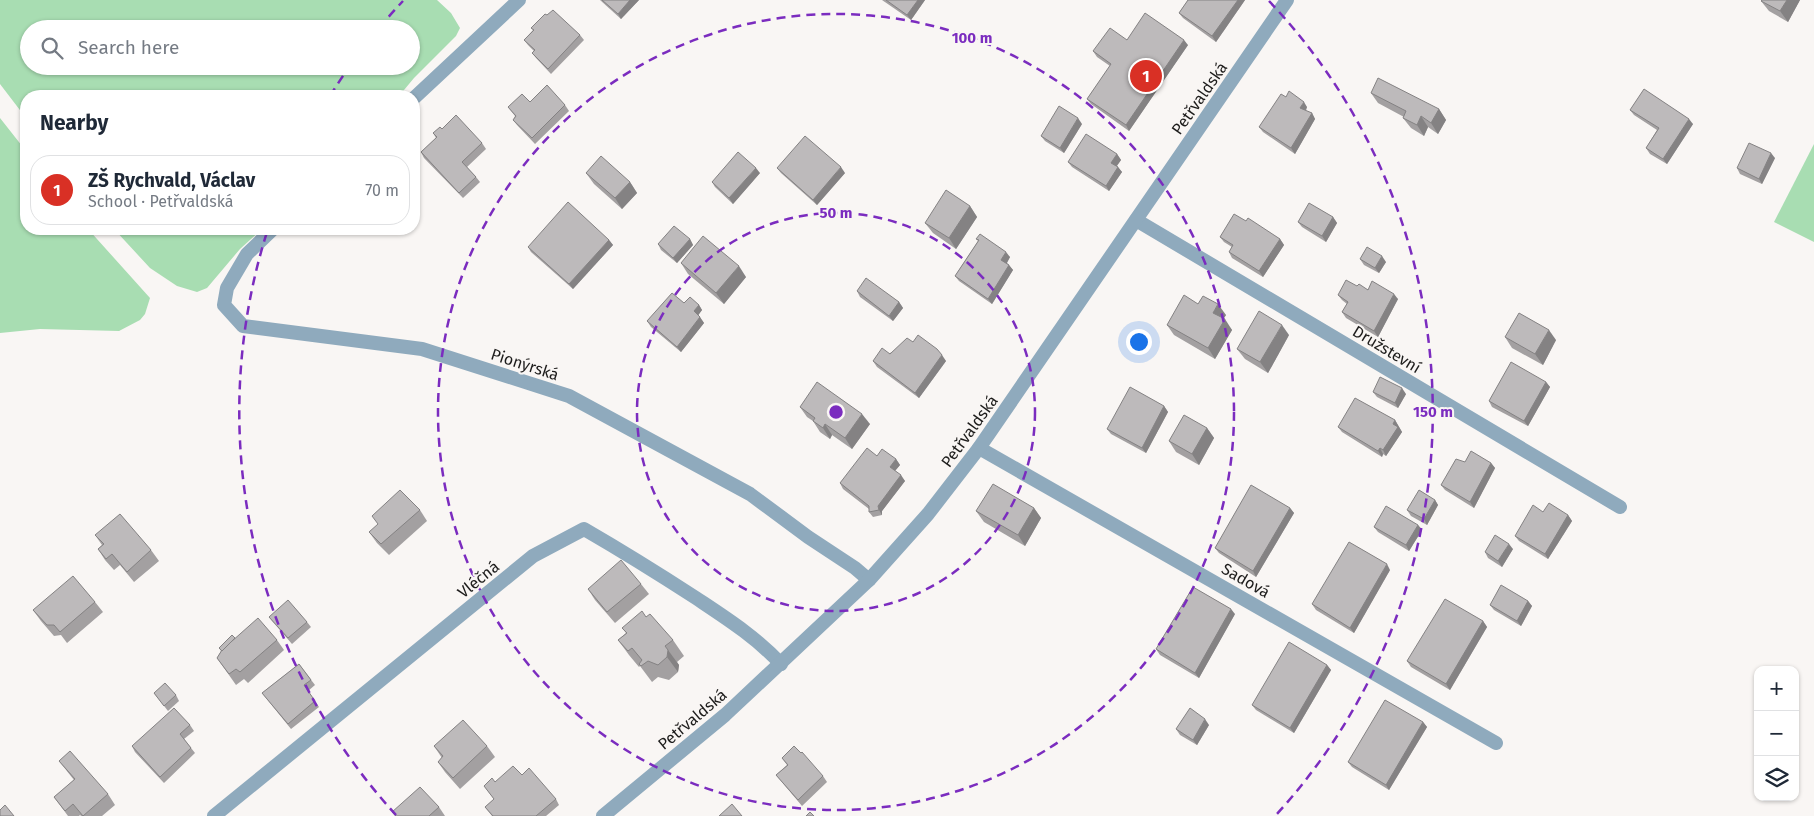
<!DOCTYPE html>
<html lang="en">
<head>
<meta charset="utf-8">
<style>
  body { margin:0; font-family:"Fira Sans",sans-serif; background:#f2f2f3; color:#1f2937 }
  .controls { position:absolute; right:15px; bottom:15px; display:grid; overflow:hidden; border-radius:10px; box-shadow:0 1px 4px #0004 }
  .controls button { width:45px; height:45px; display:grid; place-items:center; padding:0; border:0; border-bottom:1px solid #e0e1e3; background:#fff; color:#1f2937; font:25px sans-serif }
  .you { position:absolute; left:1138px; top:341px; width:18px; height:18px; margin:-12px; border:4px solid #fff; border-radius:50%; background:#1a73e8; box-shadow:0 0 0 8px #1a73e833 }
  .badge { display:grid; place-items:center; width:32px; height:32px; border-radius:50%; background:#d93025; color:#fff; font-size:16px; font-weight:700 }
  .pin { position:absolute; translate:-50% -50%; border:2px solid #fff; box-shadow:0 1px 5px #0006 }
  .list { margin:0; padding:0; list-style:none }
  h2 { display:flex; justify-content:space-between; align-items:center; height:65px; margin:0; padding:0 20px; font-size:21px }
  h2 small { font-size:16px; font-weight:400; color:#747a83 }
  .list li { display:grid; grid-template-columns:32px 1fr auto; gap:15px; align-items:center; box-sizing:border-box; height:70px; margin:0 10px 10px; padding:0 10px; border:1px solid #e0e1e3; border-radius:20px }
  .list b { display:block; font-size:19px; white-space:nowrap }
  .list p { margin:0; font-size:16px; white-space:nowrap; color:#747a83 }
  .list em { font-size:16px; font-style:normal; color:#747a83 }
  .icon { flex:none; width:28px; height:28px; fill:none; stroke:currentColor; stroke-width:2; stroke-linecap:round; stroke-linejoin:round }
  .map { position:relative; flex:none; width:1814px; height:816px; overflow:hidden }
  .search { position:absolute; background:#fff; box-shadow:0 1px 4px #0004; left:20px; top:20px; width:400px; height:55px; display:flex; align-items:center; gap:12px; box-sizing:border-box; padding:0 18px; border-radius:28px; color:#747a83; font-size:19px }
  .panel { position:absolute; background:#fff; box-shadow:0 1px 4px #0004; left:20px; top:90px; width:400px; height:145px; border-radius:20px }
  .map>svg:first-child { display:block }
  .green { fill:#a8ddb2; fill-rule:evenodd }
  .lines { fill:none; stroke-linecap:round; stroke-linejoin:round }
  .minor { stroke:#8faabd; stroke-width:14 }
  .tertiary { stroke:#8faabd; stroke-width:14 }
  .wall { fill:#a3a0a1 }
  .shaded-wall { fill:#848283 }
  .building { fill:#bdbabb; stroke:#848283 }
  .ring { fill:none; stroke:#7b2cbf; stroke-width:2.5; stroke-dasharray:9 6 }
  .labels { text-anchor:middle; stroke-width:4; stroke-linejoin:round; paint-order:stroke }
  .street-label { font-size:16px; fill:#1d1c1b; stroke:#f9f6f4 }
  .centre { fill:#7b2cbf; stroke:#f9f6f4; stroke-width:2.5 }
  .ring-label { font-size:15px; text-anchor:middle; font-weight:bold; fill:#7b2cbf; stroke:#f9f6f4; stroke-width:4; stroke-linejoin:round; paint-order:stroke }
</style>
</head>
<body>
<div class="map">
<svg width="1814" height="816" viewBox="0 0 1814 816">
  <rect width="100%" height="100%" fill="#f9f6f4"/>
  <g class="green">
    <path d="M 0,0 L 437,0 L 451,13 L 460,28 L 456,36 L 414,78 L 399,96 L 26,96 L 26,118 L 0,84 ZM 29,29 L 411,29 L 411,66 L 29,66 Z"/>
    <polygon points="0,118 26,151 26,229 88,229 150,298 145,314 140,320 119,331 40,329 0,333"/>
    <polygon points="1814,144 1814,242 1774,222"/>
    <polygon points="114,229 262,229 240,249 207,288 197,292 177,286 150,268"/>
  </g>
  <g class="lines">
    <g class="minor">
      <polyline points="414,98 519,0"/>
      <polyline points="1136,220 1620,507"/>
      <polyline points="273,229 247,254 227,288 224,305 243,326 422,349 569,396 750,494 808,537 855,568 869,580"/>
      <polyline points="979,448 1496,743"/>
      <path d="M 214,816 L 533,556 L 584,529 C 622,551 659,574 696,598 C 726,618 756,637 781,664"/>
    </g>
    <polyline class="tertiary" points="603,816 725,715 869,580 928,514 979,448 1287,0"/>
  </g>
  <g class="wall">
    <polygon points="600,0 639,0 621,19"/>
    <polygon points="882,0 925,0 911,20"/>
    <polygon points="1188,0 1245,0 1216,42 1183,18 1179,13"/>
    <polygon points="1800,0 1788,22 1769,11 1761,1"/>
    <polygon points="531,28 580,35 584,40 551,74 536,58 532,53 534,51 528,45 524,40 533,30"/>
    <polygon points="1188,45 1129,131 1091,104 1087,99 1110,66 1097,57 1093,51"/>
    <polygon points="1371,93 1439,109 1446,120 1438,134 1428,127 1424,136 1411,128 1403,118 1404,117 1378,103"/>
    <polygon points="1286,97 1307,107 1306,111 1312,113 1315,119 1295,154 1263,132 1259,127"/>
    <polygon points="530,102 565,105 569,111 535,144 517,125 513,120 515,116 508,107"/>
    <polygon points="1630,110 1693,124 1667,164 1650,154 1646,148 1657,130 1634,115"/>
    <polygon points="1082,124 1064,153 1045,141 1041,136"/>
    <polygon points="442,129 482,143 486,149 467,167 476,177 480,182 463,198 424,158 421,152 436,138 433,133"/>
    <polygon points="1117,154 1121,160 1117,166 1122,172 1109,191 1072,167 1068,162"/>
    <polygon points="1775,158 1762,184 1740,174 1737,168"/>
    <polygon points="777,168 845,173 817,205 781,173"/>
    <polygon points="586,173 630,182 637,193 622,209 594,184"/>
    <polygon points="760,173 733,204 715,187 712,182"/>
    <polygon points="970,206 977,217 956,249 933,233 925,223"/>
    <polygon points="1333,217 1337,223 1326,242 1302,227 1298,222"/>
    <polygon points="1246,221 1280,239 1284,245 1263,277 1232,258 1229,252 1232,247 1224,242 1220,237"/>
    <polygon points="690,239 693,245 677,263 661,250 658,244"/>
    <polygon points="976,239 1010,257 1007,263 1013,270 992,304 959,281 955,276 978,241"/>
    <polygon points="609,240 613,245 573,289 531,252 528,247"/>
    <polygon points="1360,259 1386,262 1379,273 1364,265"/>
    <polygon points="681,263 746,277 724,304 688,274"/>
    <polygon points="1357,286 1398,299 1378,337 1346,318 1342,312 1347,304 1342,300 1338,295"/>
    <polygon points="857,291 899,302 903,308 893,321 860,297"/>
    <polygon points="684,303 699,305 702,310 698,315 704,323 681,352 651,327 647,321"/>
    <polygon points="1198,304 1226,315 1223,319 1232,330 1215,359 1174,335 1167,325"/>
    <polygon points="1289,335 1268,373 1245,359 1237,349"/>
    <polygon points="1505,337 1556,340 1543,365 1512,348"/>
    <polygon points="913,342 946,361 919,398 877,367 873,361"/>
    <polygon points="1546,382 1550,387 1528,426 1492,407 1489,401"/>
    <polygon points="1373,392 1406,394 1398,408 1377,397"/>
    <polygon points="1164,406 1168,412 1146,453 1111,434 1107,429"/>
    <polygon points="800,407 870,424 852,449 832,435 830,439 820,432 813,421 807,417"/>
    <polygon points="1395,420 1402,432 1386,456 1383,454 1382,457 1342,432 1338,427"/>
    <polygon points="1207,428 1214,438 1199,465 1176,452 1169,441"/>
    <polygon points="877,456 896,459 900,465 895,471 905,481 882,511 882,515 873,517 869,512 869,509 843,489 840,483"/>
    <polygon points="1465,462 1491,463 1495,468 1474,508 1445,490 1441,485"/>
    <polygon points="1435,500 1438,505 1427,525 1411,516 1407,510"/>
    <polygon points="1034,508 1041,518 1025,546 984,522 976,511"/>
    <polygon points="1290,508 1294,513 1256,577 1219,553 1215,548"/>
    <polygon points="420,510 427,521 389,555 377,543 369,532"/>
    <polygon points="1568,515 1572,521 1548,559 1519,541 1515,536"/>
    <polygon points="1418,525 1422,530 1409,551 1378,532 1374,527"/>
    <polygon points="95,535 151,550 159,561 134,582 120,565 114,570 105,560 98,549 102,545"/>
    <polygon points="1513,549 1502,567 1488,558 1485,552"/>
    <polygon points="1390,570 1354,633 1316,610 1312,604"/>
    <polygon points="641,584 649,594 615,623 595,600 588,589"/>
    <polygon points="1528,601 1532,606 1521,626 1494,610 1490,605"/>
    <polygon points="95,602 103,612 67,643 61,635 54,636 41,621 33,610"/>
    <polygon points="1235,614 1199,678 1160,655 1156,649"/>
    <polygon points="269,617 307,622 311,627 292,644 273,622"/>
    <polygon points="646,617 673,640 684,656 677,662 679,665 678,672 669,680 658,677 652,682 640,666 639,667 629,655 618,640 626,633 622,628"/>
    <polygon points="1483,621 1487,627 1450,690 1411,667 1407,661"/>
    <polygon points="235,638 277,640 284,650 248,683 244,679 236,685 217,658 221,651 219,648"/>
    <polygon points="299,664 315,685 308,691 319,707 291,729 262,693"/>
    <polygon points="1327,665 1331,670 1294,733 1256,710 1252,705"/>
    <polygon points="154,693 176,695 179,701 168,711"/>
    <polygon points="1423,722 1427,727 1389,790 1352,767 1348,762"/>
    <polygon points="190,725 194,731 184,739 195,753 164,783 135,752 132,746"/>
    <polygon points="1209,725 1197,745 1180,735 1176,729"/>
    <polygon points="434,746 487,746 495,757 460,789 445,772 438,762 442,758"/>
    <polygon points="782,758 823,776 827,782 802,806 776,775 787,765"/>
    <polygon points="59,761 108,794 115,805 102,816 81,816 80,815 79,816 68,816 54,797 74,780"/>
    <polygon points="522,775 556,799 559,805 546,816 492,816 485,807 494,799 484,786"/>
    <polygon points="439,807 445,816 395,816 392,812"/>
  </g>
  <g class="shaded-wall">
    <polygon points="630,0 639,0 621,19 618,14"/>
    <polygon points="918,0 925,0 911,20 907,15"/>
    <polygon points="1238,0 1245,0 1216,42 1212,36"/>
    <polygon points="1787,0 1800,0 1788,22 1780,11"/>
    <polygon points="1184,40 1188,45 1129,131 1126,125"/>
    <polygon points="1304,102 1307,107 1304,113 1300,108"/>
    <polygon points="1439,109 1446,120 1438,134 1431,123"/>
    <polygon points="1312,113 1315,119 1295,154 1291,148"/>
    <polygon points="1421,116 1428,127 1424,136 1417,125"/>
    <polygon points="1078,118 1082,124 1064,153 1060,148"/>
    <polygon points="1689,119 1693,124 1667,164 1663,159"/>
    <polygon points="1771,153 1775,158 1762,184 1759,179"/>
    <polygon points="1117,154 1121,160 1115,168 1111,163"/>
    <polygon points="841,167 845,173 817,205 813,200"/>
    <polygon points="1118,167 1122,172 1109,191 1106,186"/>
    <polygon points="756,168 760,173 733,204 729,198"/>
    <polygon points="630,182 637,193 622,209 615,198"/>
    <polygon points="970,206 977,217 956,249 949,238"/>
    <polygon points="1333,217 1337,223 1326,242 1322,236"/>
    <polygon points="690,239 693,245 677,263 673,258"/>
    <polygon points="1280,239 1284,245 1263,277 1259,271"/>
    <polygon points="609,240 613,245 573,289 569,284"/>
    <polygon points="1006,252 1010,257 1005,266 1001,260"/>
    <polygon points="1382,256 1386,262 1379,273 1375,268"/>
    <polygon points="1009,265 1013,270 992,304 988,299"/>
    <polygon points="739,266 746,277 724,304 716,293"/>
    <polygon points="1394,294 1398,299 1378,337 1374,331"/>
    <polygon points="899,302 903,308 893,321 889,316"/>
    <polygon points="1218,304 1226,315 1221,323 1213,313"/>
    <polygon points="699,305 702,310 697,317 694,311"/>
    <polygon points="700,317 704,323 681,352 677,347"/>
    <polygon points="1225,319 1232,330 1215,359 1208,348"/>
    <polygon points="1282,325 1289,335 1268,373 1260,362"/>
    <polygon points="1549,330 1556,340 1543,365 1535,354"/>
    <polygon points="942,355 946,361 919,398 915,393"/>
    <polygon points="1546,382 1550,387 1528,426 1524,421"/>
    <polygon points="1402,388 1406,394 1398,408 1395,403"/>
    <polygon points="1164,406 1168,412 1146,453 1142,448"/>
    <polygon points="862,414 870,424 852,449 845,438"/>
    <polygon points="1395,420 1402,432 1386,456 1383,450"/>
    <polygon points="825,424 832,435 830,439 823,428"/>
    <polygon points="1207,428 1214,438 1199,465 1192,454"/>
    <polygon points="1380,448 1383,454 1382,457 1378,451"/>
    <polygon points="896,459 900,465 894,472 890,467"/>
    <polygon points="1491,463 1495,468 1474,508 1470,502"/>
    <polygon points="901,475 905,481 882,511 882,515 879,510 878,506"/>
    <polygon points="1435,500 1438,505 1427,525 1424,519"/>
    <polygon points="1034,508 1041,518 1025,546 1018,535"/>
    <polygon points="1290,508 1294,513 1256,577 1253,571"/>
    <polygon points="1568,515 1572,521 1548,559 1545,554"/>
    <polygon points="1418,525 1422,530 1409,551 1406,545"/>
    <polygon points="1509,544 1513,549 1502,567 1498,561"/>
    <polygon points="1387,564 1390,570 1354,633 1350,628"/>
    <polygon points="1528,601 1532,606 1521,626 1517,621"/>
    <polygon points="1231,609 1235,614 1199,678 1195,673"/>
    <polygon points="1483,621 1487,627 1450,690 1446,684"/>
    <polygon points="668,650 679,665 678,672 667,657"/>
    <polygon points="1327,665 1331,670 1294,733 1290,728"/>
    <polygon points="1205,719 1209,725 1197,745 1193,740"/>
    <polygon points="1423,722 1427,727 1389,790 1386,785"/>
  </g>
  <g class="building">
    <polygon points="602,0 630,0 618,14"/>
    <polygon points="886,0 918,0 907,15"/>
    <polygon points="1188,0 1238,0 1212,36 1179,13"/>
    <polygon points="1762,0 1787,0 1780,11 1761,1"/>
    <polygon points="553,10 580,35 548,69 532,53 535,50 524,40 534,30 531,28 545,14 547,15"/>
    <polygon points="1145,13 1184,40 1126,125 1087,99 1111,64 1093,51 1110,28 1127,40"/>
    <polygon points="1378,78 1439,109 1431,123 1421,116 1417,125 1403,118 1406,111 1371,93"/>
    <polygon points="547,85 565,105 532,138 513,120 516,116 508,107 522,94 530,102"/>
    <polygon points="1644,89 1689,119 1663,159 1646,148 1659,128 1630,110"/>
    <polygon points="1289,91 1304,102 1300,108 1312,113 1291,148 1259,127 1281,94 1286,97"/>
    <polygon points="1059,106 1078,118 1060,148 1041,136"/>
    <polygon points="456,115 482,143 462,162 476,177 459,193 421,152 437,137 433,133 440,127 442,129"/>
    <polygon points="1086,134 1117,154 1111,163 1118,167 1106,186 1068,162"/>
    <polygon points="805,136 841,167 813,200 777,168"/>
    <polygon points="1749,143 1771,153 1759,179 1737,168"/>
    <polygon points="738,152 756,168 729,198 712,182"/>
    <polygon points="601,156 630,182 615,198 586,173"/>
    <polygon points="946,190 970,206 949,238 925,223"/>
    <polygon points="568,202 609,240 569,284 528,247"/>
    <polygon points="1309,203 1333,217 1322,236 1298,222"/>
    <polygon points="1234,214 1246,221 1248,218 1280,239 1259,271 1229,252 1233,245 1220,237"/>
    <polygon points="674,226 690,239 673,258 658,244"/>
    <polygon points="980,234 1006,252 1001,260 1009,265 988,299 955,276 979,240 976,239"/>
    <polygon points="703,236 739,266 716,293 681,263"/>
    <polygon points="1367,247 1382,256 1375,268 1360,259"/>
    <polygon points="866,278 899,302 889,316 857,291"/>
    <polygon points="1346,280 1357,286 1359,284 1368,290 1372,281 1394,294 1374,331 1342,312 1348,302 1338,295"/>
    <polygon points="672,293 684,303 690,297 699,305 694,311 700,317 677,347 647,321"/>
    <polygon points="1184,295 1198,304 1203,296 1218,304 1213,313 1225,319 1208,348 1167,325"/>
    <polygon points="1259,311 1282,325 1260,362 1237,349"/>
    <polygon points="1519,313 1549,330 1535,354 1505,337"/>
    <polygon points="918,335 937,349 942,355 915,393 873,361 882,348 890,354 907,338 913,342"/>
    <polygon points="1511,362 1546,382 1524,421 1489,401"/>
    <polygon points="1380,377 1402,388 1395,403 1373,392"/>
    <polygon points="817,382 862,414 845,438 825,424 823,428 813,421 815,418 800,407"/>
    <polygon points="1130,387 1164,406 1142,448 1107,429"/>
    <polygon points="1355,398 1395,420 1393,424 1398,427 1383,450 1380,448 1378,451 1338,427"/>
    <polygon points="1184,415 1207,428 1192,454 1169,441"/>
    <polygon points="867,448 877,456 882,449 896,459 890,467 901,475 878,506 879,510 869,512 869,506 840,483"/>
    <polygon points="1471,451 1491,463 1470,502 1441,485 1456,459 1465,462"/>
    <polygon points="993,484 1034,508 1018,535 976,511"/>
    <polygon points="1251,485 1290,508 1253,571 1215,548"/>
    <polygon points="400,490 420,510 381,544 369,532 378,524 372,516"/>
    <polygon points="1419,490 1435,500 1424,519 1407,510"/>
    <polygon points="1549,503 1568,515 1545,554 1515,536 1533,505 1543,512"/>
    <polygon points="1386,506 1418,525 1406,545 1374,527"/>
    <polygon points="120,514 151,550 127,572 112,554 106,559 98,549 104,544 95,535"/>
    <polygon points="1495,535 1509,544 1498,561 1485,552"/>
    <polygon points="1349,542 1387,564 1350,628 1312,604"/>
    <polygon points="621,560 641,584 607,612 588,589"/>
    <polygon points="73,576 95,602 60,632 54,625 47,625 33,610"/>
    <polygon points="1501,585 1528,601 1517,621 1490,605"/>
    <polygon points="1193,587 1231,609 1195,673 1156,649"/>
    <polygon points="1445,599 1483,621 1446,684 1407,661"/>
    <polygon points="288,600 307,622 288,638 269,617"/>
    <polygon points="642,611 646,617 650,614 673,640 665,646 668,650 667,657 658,665 648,661 641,666 639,664 642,660 632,648 628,651 618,640 627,633 622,628"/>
    <polygon points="258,618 277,640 240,672 236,669 229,674 217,658 222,650"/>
    <polygon points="232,635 235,638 222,651 219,648"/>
    <polygon points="1289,642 1327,665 1290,728 1252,705"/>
    <polygon points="299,664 311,680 304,685 315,701 288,724 262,693"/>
    <polygon points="165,683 176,695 164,706 154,693"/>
    <polygon points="1385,700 1423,722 1386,785 1348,762"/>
    <polygon points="174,708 190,725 180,734 191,748 160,777 132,746"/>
    <polygon points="1190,708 1205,719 1193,740 1176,729"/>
    <polygon points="463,720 487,746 453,778 438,762 443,756 434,746"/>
    <polygon points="794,746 801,753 802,752 823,776 798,800 776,775 788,765 782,758"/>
    <polygon points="70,751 108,794 83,816 73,804 65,811 54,797 75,779 59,761"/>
    <polygon points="513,766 522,775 529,768 556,799 536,816 493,816 485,807 494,799 484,786 492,778 495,782"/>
    <polygon points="420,787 439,807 429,816 396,816 392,812"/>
    <polygon points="732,804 742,816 719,816"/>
    <polygon points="5,805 14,816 0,816 0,810"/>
    <polygon points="810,812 814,816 806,816"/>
  </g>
  <g class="ring">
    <circle cx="836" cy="412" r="199"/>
    <circle cx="836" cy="412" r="398"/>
    <path d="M396 815A597 597 0 0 1 267 232M330 96A597 597 0 0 1 347 70M379 28A597 597 0 0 1 403 1M1269 1A597 597 0 0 1 1276 815"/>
  </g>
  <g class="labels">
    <g class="street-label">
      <text transform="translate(1199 98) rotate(-55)" y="6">Petřvaldská</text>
      <text transform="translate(1387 349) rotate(31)" y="6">Družstevní</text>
      <text transform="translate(525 364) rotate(18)" y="6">Pionýrská</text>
      <text transform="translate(969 431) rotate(-54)" y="6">Petřvaldská</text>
      <text transform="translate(478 579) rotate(-39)" y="6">Vléčná</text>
      <text transform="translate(1246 580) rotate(30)" y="6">Sadová</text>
      <text transform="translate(692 719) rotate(-40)" y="6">Petřvaldská</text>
    </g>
  </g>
  <circle cx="836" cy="412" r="8" class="centre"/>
  <g class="ring-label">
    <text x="972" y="43">100 m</text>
    <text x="836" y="218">50 m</text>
    <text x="1433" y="417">150 m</text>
  </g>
</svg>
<div class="controls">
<button>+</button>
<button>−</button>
<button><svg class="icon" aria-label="layers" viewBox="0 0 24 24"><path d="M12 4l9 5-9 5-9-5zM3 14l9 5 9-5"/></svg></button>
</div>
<div class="you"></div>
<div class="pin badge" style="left:1146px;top:76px">1</div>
<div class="search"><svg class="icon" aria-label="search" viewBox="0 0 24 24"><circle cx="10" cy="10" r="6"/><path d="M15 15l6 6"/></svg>Search here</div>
<section class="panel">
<h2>Nearby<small></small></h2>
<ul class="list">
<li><span class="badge">1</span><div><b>ZŠ Rychvald, Václav</b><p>School · Petřvaldská</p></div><em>70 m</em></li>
</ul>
</section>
</div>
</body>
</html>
